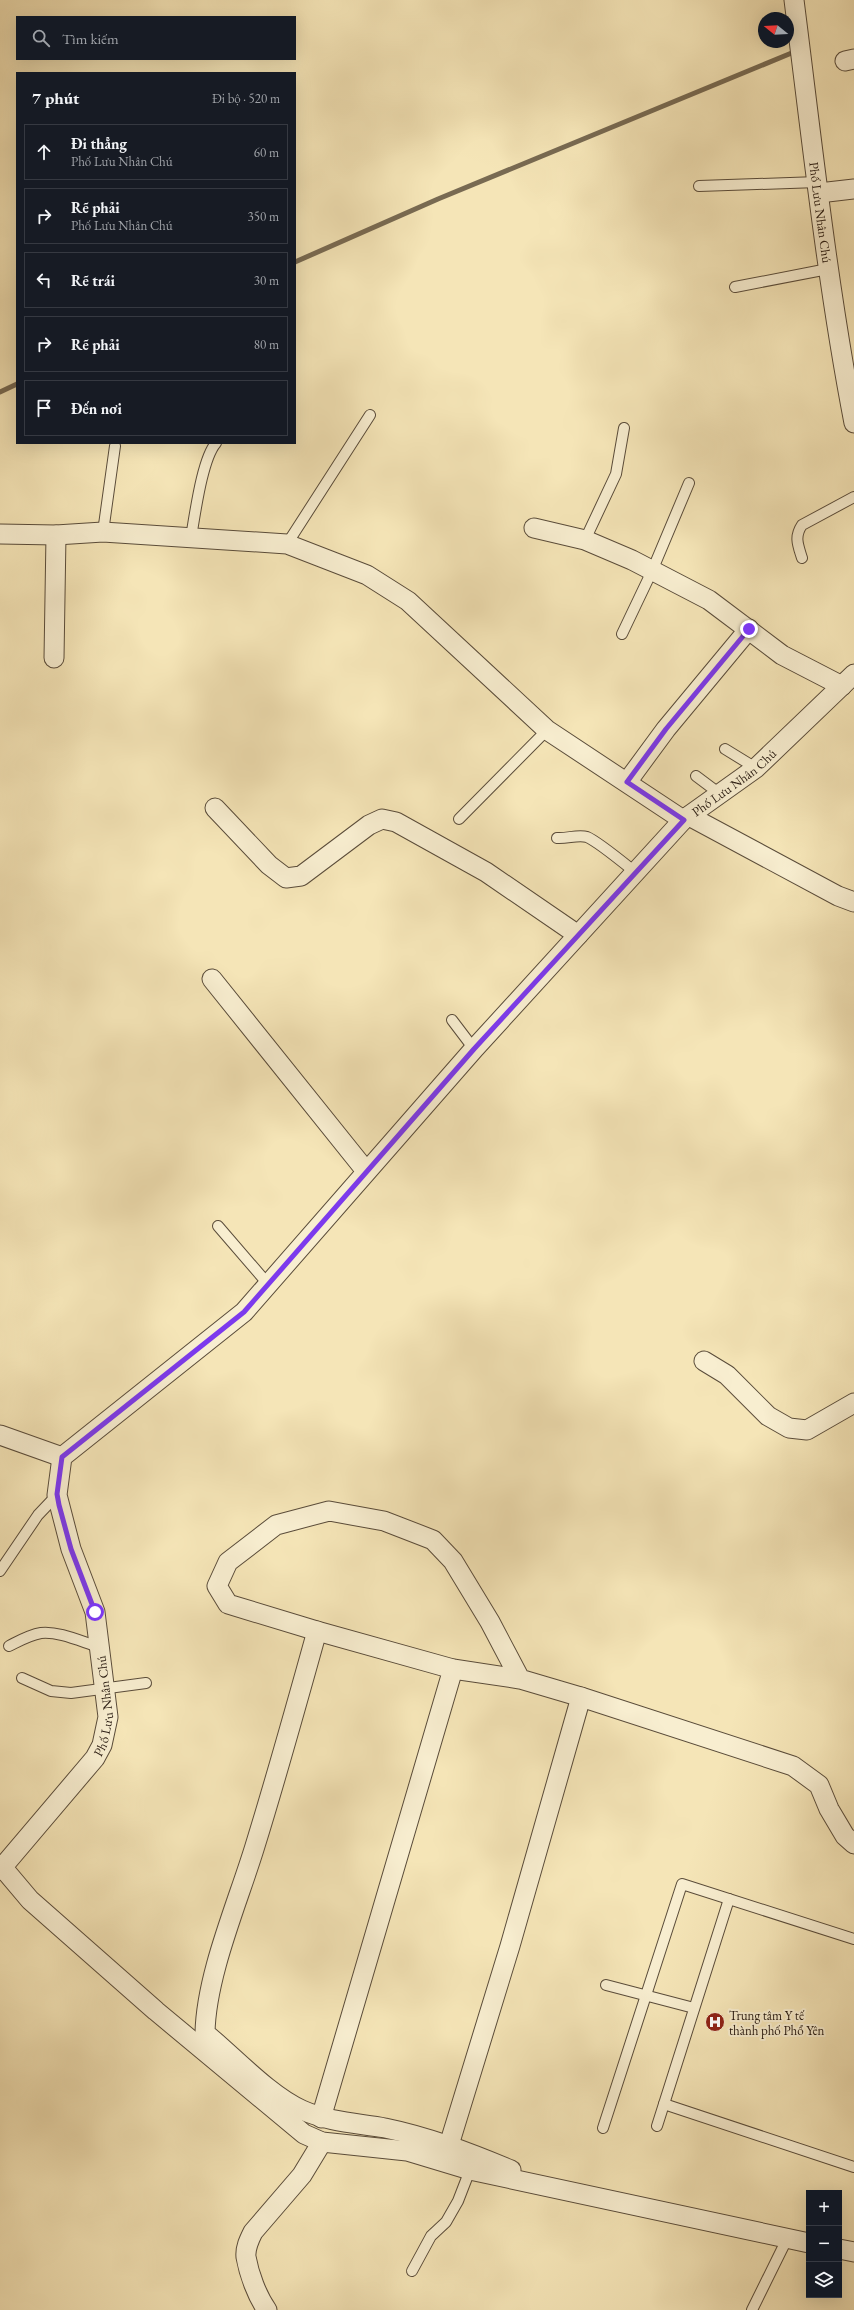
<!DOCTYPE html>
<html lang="vi">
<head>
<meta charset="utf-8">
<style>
  body { margin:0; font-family:"EB Garamond",serif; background:#20242c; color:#f1f3f6 }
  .controls { position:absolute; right:12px; bottom:12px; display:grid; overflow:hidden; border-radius:0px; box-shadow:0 4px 16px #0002 }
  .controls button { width:36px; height:36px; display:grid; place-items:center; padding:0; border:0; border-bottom:1px solid #363941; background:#171b24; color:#f1f3f6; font:20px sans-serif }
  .compass { position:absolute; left:758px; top:12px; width:36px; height:36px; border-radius:50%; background:#171b24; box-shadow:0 4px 16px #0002; rotate:288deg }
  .stop { position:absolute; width:12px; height:12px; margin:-9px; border:3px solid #7c3aed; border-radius:50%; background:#fff }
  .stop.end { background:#7c3aed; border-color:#fff; box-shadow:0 1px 4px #0008 }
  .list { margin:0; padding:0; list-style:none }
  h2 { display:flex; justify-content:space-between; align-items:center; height:52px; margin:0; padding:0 16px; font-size:17px }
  h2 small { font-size:13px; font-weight:400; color:#9ea1a6 }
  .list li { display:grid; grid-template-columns:26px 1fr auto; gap:12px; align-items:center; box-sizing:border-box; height:56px; margin:0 8px 8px; padding:0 8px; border:1px solid #363941; border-radius:0px }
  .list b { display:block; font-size:15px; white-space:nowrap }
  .list p { margin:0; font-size:13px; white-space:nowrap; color:#9ea1a6 }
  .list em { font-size:13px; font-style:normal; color:#9ea1a6 }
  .icon { flex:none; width:22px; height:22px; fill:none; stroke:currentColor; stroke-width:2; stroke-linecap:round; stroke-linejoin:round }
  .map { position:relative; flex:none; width:854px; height:2310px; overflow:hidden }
  .search { position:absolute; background:#171b24; box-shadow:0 4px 16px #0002; left:16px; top:16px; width:280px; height:44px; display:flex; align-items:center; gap:10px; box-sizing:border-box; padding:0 14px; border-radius:0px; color:#9ea1a6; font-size:15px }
  .panel { position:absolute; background:#171b24; box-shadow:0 4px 16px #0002; left:16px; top:72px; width:280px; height:372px; border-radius:0px }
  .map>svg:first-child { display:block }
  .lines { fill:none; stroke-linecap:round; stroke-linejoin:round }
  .stream { stroke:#786a52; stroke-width:5 }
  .service-casing { stroke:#5a4c3a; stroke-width:12 }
  .minor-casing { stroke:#5a4c3a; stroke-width:21 }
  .service { stroke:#f8eed0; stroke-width:10 }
  .minor { stroke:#f8eed0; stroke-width:19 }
  .route { stroke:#7c3aed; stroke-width:5 }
  .labels { text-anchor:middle; stroke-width:4; stroke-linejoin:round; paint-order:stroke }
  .street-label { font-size:13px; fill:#261910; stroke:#f8eed0 }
  .poi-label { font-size:13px; fill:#261910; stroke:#f8eed0; text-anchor:start }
</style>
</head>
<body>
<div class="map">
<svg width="854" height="2310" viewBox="0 0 854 2310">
  <rect width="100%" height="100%" fill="#f5e5b7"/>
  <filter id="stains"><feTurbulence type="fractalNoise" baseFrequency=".005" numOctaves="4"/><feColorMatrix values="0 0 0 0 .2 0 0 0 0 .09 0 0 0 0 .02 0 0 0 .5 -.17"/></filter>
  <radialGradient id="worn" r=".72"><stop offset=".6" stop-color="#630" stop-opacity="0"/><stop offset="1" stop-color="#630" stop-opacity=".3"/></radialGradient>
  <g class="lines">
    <g class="stream">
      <polyline points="295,262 438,199 794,52"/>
      <polyline points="0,392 17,384"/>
    </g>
    <defs>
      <g id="service">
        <polyline points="699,186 818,182"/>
        <polyline points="735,287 828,269"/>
        <polyline points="103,532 115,446"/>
        <path d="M 191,537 C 195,515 202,459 216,443"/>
        <polyline points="585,540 616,474 624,428"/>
        <polyline points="287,544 370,415"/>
        <path d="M 802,558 C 798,545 794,537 802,525 L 854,497"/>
        <polyline points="622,634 652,571 689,483"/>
        <polyline points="725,749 756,768"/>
        <polyline points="696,776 720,794"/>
        <polyline points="459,819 547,730"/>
        <path d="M 557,838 C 567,839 578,834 587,837 C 597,841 625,864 635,872"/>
        <polyline points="452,1020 474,1049"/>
        <polyline points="218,1226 268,1284"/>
        <polyline points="0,1571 38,1515 57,1495"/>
        <path d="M 9,1646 C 19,1641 29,1635 41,1633 C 59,1631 82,1642 99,1647"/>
        <polyline points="22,1678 51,1691 71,1693 146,1683"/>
        <polyline points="606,1985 694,2008"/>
        <polyline points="664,2104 854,2167"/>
        <polyline points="657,2126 729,1899"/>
        <polyline points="603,2128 682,1884 854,1939"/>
        <polyline points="412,2271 431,2236 446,2222 458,2201 470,2170"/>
        <polyline points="752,2310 787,2239"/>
      </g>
      <g id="minor">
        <path id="s1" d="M 794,0 C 812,141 827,283 854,423"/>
        <polyline points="845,61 854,59"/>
        <polyline points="819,193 854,189"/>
        <polyline points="534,528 585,540 632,560 709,600 782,655 842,686"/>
        <polyline points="0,534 56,535 103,532 287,544 367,575 408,601 547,730 683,820"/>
        <polyline points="54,658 56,535"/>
        <polyline points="627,782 666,729 749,629"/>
        <polyline points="215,808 269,865 286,878 301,876 369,825 382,819 396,822 486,872 578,935"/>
        <polyline points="689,816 838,896 854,902"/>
        <polyline points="212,979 366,1171"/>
        <polyline points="704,1361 727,1375 768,1416 789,1428 807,1430 854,1403"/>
        <polyline points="0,1435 62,1457"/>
        <path d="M 317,1631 C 297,1703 277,1775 255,1846 C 238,1902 206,1975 205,2033 C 233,2056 270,2096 302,2110 C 329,2122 356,2123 385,2128 C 429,2137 470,2153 511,2170"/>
        <polyline points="520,1679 490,1622 453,1561 433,1540 384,1521 329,1511 276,1525 228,1562 217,1586 228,1604 317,1631 453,1669 520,1679 581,1697 793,1766 819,1785 829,1809 845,1836 854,1844"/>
        <polyline points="3,1868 30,1900 156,2011 304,2134 322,2142 407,2151 470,2170 809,2243"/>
        <path id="s2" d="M 0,1870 L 95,1758 L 102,1745 L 108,1717 L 95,1612 L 71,1549 L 57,1495 L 62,1457 L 244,1312 L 474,1049 L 683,820 L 756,768 L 854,674"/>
        <polyline points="321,2118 453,1669"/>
        <polyline points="449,2145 510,1946 581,1697"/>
        <polyline points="839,2249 854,2252"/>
        <path d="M 267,2310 C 257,2296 249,2274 246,2257 C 245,2248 249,2240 253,2232 L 302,2175 L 322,2142"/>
      </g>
    </defs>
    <use href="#service" class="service-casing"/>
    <use href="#minor" class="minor-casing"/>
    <use href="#service" class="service"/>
    <use href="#minor" class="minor"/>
  </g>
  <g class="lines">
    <polyline class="route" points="95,1612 71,1549 59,1505 57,1494 62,1457 244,1312 474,1049 684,820 627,782 666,729 749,629"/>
  </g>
  <defs>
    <symbol id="hospital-disc" viewBox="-11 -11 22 22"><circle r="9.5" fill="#8f2418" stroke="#f8eed0"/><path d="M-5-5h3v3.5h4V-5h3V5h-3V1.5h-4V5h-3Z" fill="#fff"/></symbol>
  </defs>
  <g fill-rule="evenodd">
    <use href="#hospital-disc" x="704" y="2011" width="22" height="22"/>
  </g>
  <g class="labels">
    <g class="street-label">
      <text dy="5" stroke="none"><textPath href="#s1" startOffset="214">Phố Lưu Nhân Chú</textPath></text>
      <text dy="5" stroke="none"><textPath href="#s2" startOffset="1413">Phố Lưu Nhân Chú</textPath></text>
      <text dy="5" stroke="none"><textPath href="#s2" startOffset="201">Phố Lưu Nhân Chú</textPath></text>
    </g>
    <g class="poi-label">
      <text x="729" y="2020">Trung tâm Y tế<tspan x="729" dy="15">thành phố Phổ Yên</tspan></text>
    </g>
  </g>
  <rect width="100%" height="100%" filter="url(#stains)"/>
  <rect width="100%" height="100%" fill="url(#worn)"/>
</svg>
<div class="controls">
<button>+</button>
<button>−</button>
<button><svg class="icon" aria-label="layers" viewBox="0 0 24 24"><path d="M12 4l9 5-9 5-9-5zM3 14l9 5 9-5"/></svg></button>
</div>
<svg class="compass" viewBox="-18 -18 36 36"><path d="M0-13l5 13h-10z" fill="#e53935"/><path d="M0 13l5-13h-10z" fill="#9ea1a6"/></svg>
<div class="stop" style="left:95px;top:1612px"></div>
<div class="stop end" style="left:749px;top:629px"></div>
<div class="search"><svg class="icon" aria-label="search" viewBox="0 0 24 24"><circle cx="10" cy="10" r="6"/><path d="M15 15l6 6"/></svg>Tìm kiếm</div>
<section class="panel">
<h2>7 phút<small>Đi bộ · 520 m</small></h2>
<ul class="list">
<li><svg class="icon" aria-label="ahead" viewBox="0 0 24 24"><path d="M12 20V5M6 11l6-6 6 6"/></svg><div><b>Đi thẳng</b><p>Phố Lưu Nhân Chú</p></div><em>60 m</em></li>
<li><svg class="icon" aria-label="right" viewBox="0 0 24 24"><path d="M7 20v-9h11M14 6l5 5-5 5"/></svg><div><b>Rẽ phải</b><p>Phố Lưu Nhân Chú</p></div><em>350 m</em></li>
<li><svg class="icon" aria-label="left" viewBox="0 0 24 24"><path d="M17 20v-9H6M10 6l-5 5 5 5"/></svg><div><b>Rẽ trái</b></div><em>30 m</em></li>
<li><svg class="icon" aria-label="right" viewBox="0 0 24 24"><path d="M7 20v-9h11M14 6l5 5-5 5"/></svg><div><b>Rẽ phải</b></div><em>80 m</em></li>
<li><svg class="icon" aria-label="arrive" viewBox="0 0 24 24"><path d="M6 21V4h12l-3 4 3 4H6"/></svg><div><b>Đến nơi</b></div></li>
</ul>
</section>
</div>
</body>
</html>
